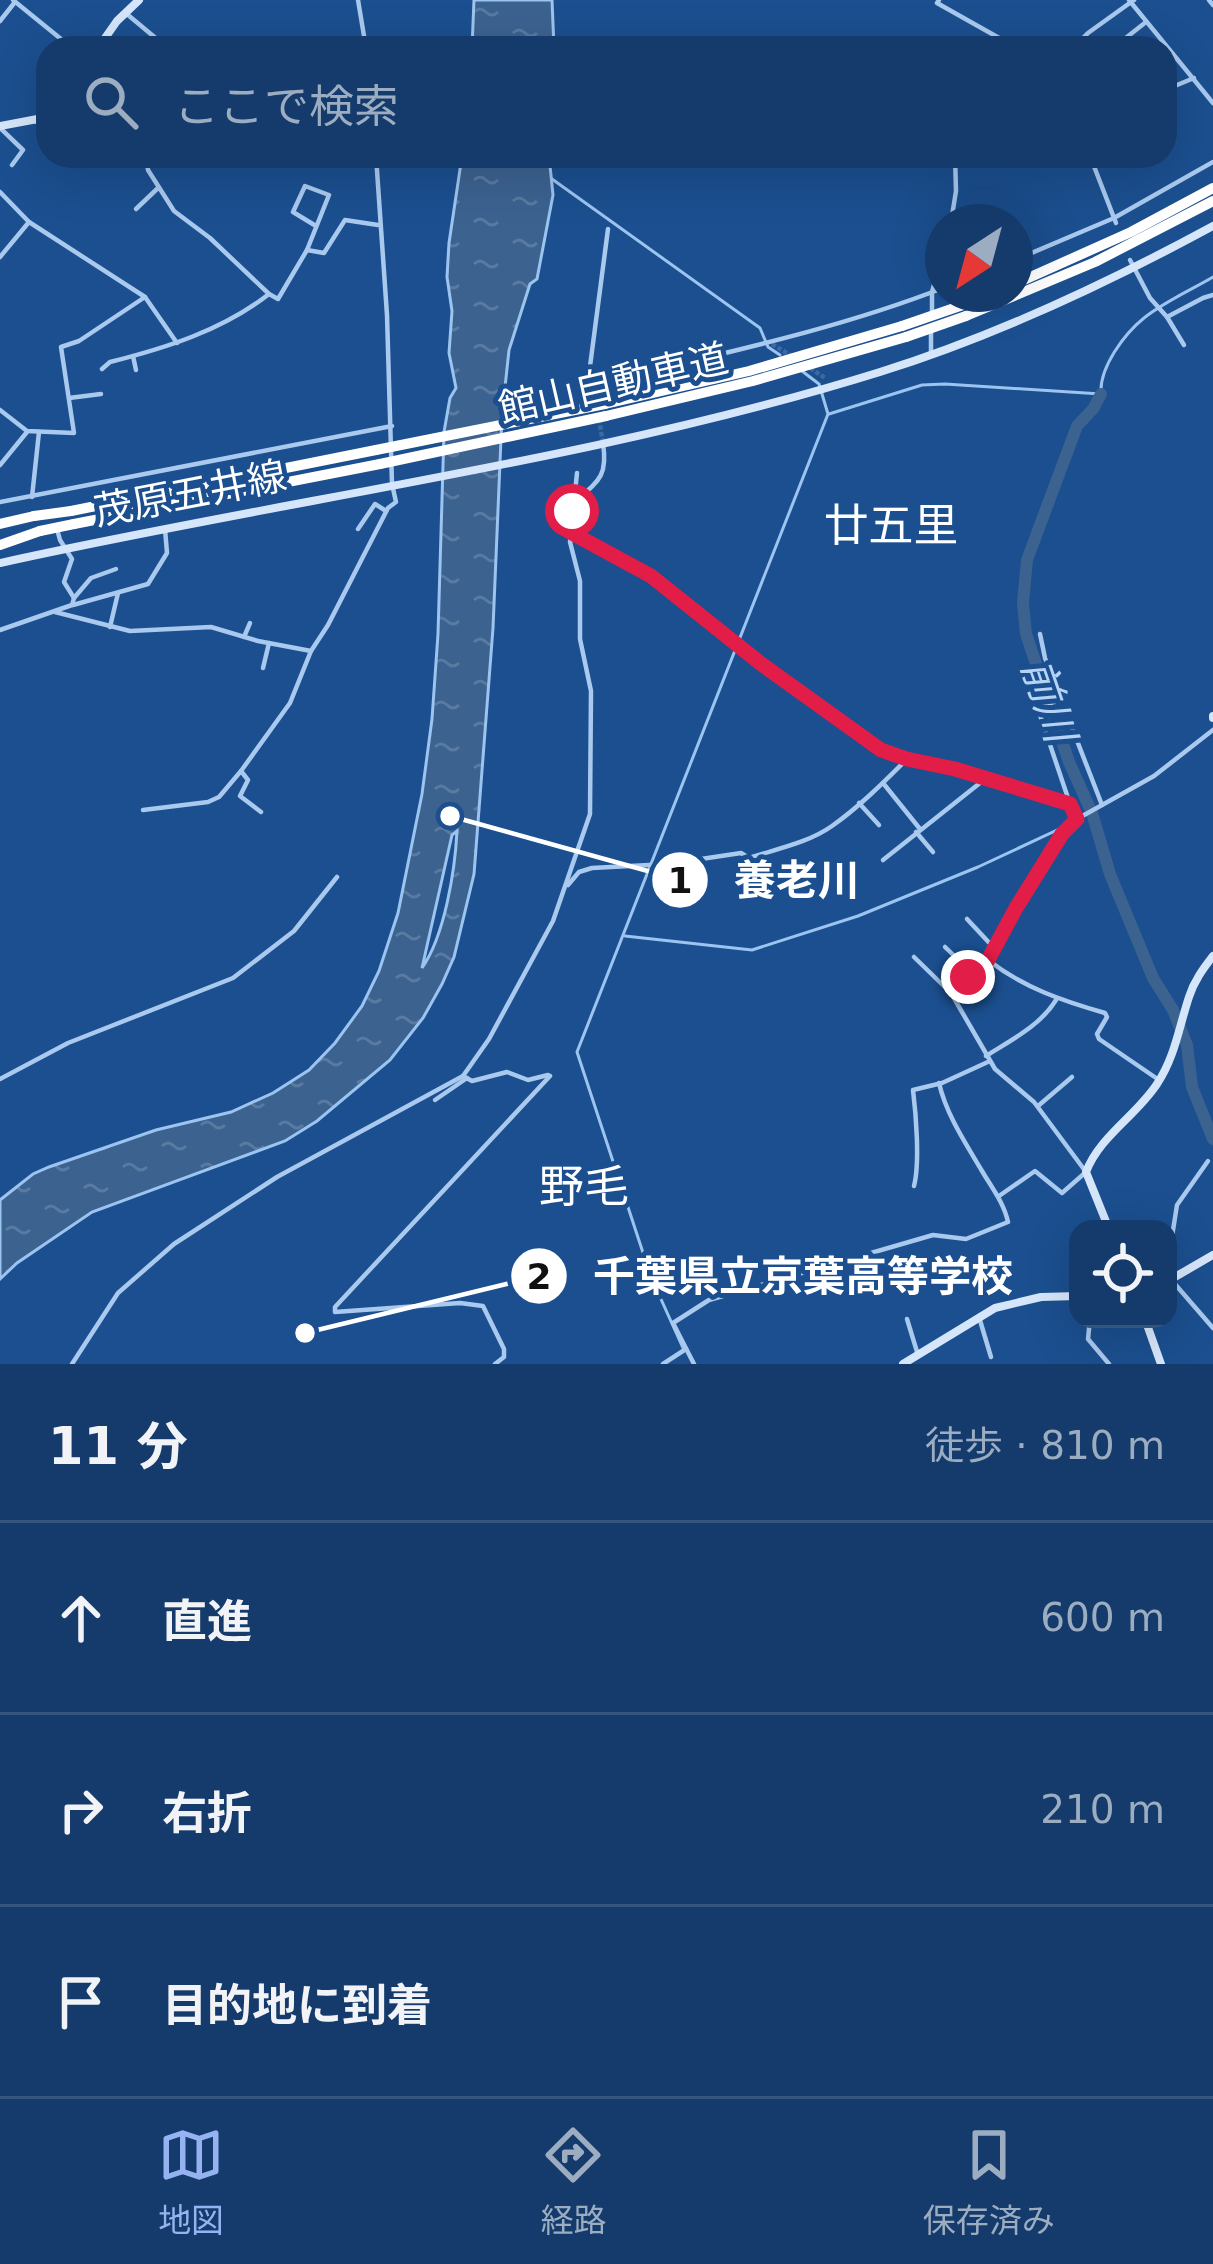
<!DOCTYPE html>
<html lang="ja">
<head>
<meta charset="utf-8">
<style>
  body { margin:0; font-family:"DejaVu Sans","Noto Sans JP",sans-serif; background:#1d4271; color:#f1f3f6 }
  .controls { position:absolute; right:36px; bottom:36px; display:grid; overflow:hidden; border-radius:24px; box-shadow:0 12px 48px #0002 }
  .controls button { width:108px; height:108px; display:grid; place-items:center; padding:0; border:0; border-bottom:3px solid #33557e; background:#143b6b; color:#f1f3f6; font:60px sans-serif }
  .compass { position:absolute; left:925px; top:204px; width:108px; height:108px; border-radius:50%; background:#143b6b; box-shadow:0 12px 48px #0002; rotate:216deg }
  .stop { position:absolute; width:36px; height:36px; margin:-27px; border:9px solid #e11d48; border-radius:50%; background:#fff }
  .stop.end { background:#e11d48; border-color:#fff; box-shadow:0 3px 12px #0008 }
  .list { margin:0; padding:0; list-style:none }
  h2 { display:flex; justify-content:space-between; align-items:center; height:156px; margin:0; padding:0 48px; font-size:51px }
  h2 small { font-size:39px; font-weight:400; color:#9dadc1 }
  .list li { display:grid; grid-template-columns:78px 1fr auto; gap:36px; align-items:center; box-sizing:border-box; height:192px; padding:0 48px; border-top:3px solid #33557e }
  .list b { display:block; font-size:45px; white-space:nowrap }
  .list em { font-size:39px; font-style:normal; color:#9dadc1 }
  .icon { flex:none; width:66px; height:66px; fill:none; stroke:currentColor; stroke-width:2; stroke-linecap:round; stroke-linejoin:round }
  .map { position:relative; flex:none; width:1213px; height:1364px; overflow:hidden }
  .search { position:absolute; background:#143b6b; box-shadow:0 12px 48px #0002; left:36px; right:36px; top:36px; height:132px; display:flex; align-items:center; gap:30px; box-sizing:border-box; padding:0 42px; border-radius:36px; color:#9dadc1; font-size:45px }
  .sheet { height:732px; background:#143b6b }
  nav { display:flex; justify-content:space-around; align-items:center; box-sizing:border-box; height:168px; border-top:3px solid #33557e; background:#143b6b; font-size:33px; color:#9dadc1 }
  nav a { display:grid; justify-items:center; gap:6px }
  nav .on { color:#95b2f1 }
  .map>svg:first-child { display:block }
  .water { fill:url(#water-ripples); stroke:#9cc4f0; stroke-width:3; fill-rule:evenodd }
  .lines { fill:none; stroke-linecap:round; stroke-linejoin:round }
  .stream { stroke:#9cc4f0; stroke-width:3 }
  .river { stroke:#3c6290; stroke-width:12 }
  .street-tunnel { stroke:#3d69a0; stroke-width:4.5; stroke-dasharray:4.5 2; stroke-linecap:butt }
  .street { stroke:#a9c9ee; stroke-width:4.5 }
  .secondary { stroke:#d6e6fa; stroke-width:8 }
  .highway { stroke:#fff; stroke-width:10 }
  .highway-bridge { stroke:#fff; stroke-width:10 }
  .route { stroke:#e11d48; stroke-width:15 }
  .labels { text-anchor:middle; stroke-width:10; stroke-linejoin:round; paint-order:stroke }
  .street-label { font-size:39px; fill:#fff; stroke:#1b4f8f }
  .water-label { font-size:42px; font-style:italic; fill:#b5d3f5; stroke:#1b4f8f }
  .quarter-label { font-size:45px; fill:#fff; stroke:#1b4f8f }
  .leader { fill:none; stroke:#fff; stroke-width:4.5 }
  .callout-dot { fill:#fff; stroke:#1b4f8f; stroke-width:4.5 }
  .mark-label { font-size:36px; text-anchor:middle; font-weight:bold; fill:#111 }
  .callout-label { font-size:42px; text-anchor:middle; font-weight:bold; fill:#fff; stroke:#1b4f8f; stroke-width:10; stroke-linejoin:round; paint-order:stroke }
</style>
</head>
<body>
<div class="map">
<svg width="1213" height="1364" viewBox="0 0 1213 1364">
  <defs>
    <pattern id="water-ripples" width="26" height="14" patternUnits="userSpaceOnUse" patternTransform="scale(3)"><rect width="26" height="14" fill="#3c6290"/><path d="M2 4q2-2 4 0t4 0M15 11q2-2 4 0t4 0" fill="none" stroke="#597aa1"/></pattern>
  </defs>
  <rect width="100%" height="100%" fill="#1b4f8f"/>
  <g class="water">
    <polygon points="474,0 552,0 554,48 472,48"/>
    <path d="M 462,156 L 549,156 L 553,195 L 537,279 L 530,284 L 509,350 L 502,415 L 493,628 L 474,874 L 454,957 L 442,984 L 423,1018 L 390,1060 L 317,1121 L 285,1141 L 92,1212 L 17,1263 L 0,1279 L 0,1200 L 33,1174 L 49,1167 L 156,1130 L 231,1112 L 273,1093 L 309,1070 L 335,1043 L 362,1006 L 379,971 L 398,913 L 422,794 L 432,719 L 438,634 L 444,432 L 450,398 L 456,388 L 449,353 L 452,311 L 447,277 L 449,243 ZM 457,831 C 455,870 445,935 422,968 L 452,835 Z"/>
  </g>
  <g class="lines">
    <g class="stream">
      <polyline points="552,179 760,328 768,347 780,355"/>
      <path d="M 829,414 L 922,385 L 945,384 L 1101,394 C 1099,368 1124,334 1144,318 C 1164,302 1191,290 1213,277"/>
      <polyline points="625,936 752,950 858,916 978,867 1070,824"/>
      <polyline points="683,1348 651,1277 577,1052 828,414 819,384 802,371"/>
    </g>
    <polyline class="river" points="1101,394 1093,409 1077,426 1027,560 1023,603 1026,634 1069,762 1092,813 1110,874 1153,978 1173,1010 1187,1045 1192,1087 1213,1139"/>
    <g class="street-tunnel">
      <polyline points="772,344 790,355"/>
      <polyline points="810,368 825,378"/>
      <polyline points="599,419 603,443"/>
    </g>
    <g class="street">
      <polyline points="13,0 61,39"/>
      <polyline points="358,0 366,48"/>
      <polyline points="939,0 937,3 1017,48"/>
      <polyline points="1129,0 1213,103"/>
      <polyline points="1209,0 1213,5"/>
      <polyline points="128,15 158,40 155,48"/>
      <polyline points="0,21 15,2"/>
      <polyline points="1082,48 1081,40 1088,33 1134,0"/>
      <polyline points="1113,48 1146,22"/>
      <polyline points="1165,90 1194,78"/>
      <polyline points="35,121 48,130"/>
      <polyline points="0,128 23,150 12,165"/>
      <polyline points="76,156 80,160 87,156"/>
      <polyline points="1090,156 1116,223"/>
      <polyline points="0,192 29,222 145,297 177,343"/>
      <polyline points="136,209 158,188"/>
      <polyline points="951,222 956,191 955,156"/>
      <polyline points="307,250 324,253 345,220 378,225"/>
      <polyline points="0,257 29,222"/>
      <polyline points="1015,260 1114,218 1213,162"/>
      <polyline points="1130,260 1150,298 1167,317 1184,345"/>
      <polyline points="269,294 278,299 307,250 329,195 305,186 293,212 316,226"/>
      <polyline points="932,312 932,292 943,252"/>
      <polyline points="1167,317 1203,298 1213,295"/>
      <polyline points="931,354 931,329"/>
      <polyline points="133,356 136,370"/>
      <path d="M 102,369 L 110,362 C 166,348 223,330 269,294 L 210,238 L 174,211 L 148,170 L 146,156"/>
      <path d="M 592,385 C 709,356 830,332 943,288"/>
      <polyline points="593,390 589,374 608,229"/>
      <polyline points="69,398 101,394"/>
      <polyline points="0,410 27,431 74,433 61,347 79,341 145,297"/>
      <polyline points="0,465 27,432"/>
      <polyline points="32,497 39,432"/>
      <path d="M 575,501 C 599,481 608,476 603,443"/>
      <polyline points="0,502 392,426"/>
      <polyline points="358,529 375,504 386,511"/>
      <polyline points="570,532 651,576 760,663 881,750 906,759 954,769 1070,804 1077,819"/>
      <polyline points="74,598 91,578 116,569"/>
      <polyline points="73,605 148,584 167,553 165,529"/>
      <polyline points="55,612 130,631 211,627 258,641 311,651"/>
      <polyline points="110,627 118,593"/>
      <polyline points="0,630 72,605 74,598 64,582 72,559 60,540 57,529"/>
      <polyline points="1040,634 1045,658 1102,805"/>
      <polyline points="244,637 250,623"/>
      <polyline points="263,668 269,643"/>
      <polyline points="1060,699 1038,709 1070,804"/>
      <polyline points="241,771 248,780 240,796 261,812"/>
      <polyline points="883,783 920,829"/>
      <polyline points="859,803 879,825"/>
      <polyline points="143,810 208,802 219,797 241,771 290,703 311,651 328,625 388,508 396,502 392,484 387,315 376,156"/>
      <polyline points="916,832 933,852"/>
      <polyline points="883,860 985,779"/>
      <path d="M 568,885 L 579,872 L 592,868 L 668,864 L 741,853 L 749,858 C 776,849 808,843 832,826 C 859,807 883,783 906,760"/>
      <polyline points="967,919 995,949"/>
      <polyline points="945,947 971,972"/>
      <polyline points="914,957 951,993 995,1069 1034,1102 1086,1172 1062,1193 1035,1171 999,1196"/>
      <path d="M 988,960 C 1024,988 1063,1001 1105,1013 L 1107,1017 L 1097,1034 L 1099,1039 L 1159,1080"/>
      <polyline points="952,991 988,962 1017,908 1066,829 1077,819 1154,776 1213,730"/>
      <path d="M 986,1056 C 1011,1040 1040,1026 1056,1000"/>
      <polyline points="463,1076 472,1081 507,1072 528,1080 548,1075"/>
      <polyline points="0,1079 68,1043 233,978 294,931 337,877"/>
      <polyline points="435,1100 467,1078"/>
      <polyline points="1038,1106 1072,1077"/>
      <path d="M 914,1186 C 920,1163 916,1114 913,1090 L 942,1083 L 990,1061"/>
      <polyline points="1168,1262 1177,1205 1208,1161"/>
      <polyline points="1168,1276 1213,1328"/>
      <polyline points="979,1317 991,1357"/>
      <polyline points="907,1319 918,1355"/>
      <polyline points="1090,1319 1088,1339 1109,1364"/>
      <polyline points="72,1364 118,1293 174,1244 277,1177 463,1076 489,1039 553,921 590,814 591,691 580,639 580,581 570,542 577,473"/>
      <polyline points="495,1364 504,1357 504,1349 483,1306 460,1303 335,1312 335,1307 550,1076"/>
      <polyline points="663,1364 686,1349"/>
      <path d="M 694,1364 L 673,1323 L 709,1300 L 933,1235 L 966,1239 L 1008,1222 C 1004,1203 992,1188 982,1171 C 966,1144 946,1114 939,1083"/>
    </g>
    <g class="secondary">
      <polyline points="98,48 117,21 139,0"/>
      <polyline points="0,126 48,117"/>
      <path d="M 0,563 C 292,498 594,461 880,372 C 996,336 1106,284 1213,226"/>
      <polyline points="1213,716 1213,718"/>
      <path d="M 1109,1229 L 1086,1172 C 1100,1136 1136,1116 1157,1084 C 1175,1057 1179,1027 1189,997 C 1194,981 1203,969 1213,956"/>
      <polyline points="1168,1281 1213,1255"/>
      <polyline points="1145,1319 1161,1364"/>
      <polyline points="903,1364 995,1308 1041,1297 1078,1296"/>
    </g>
    <g class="highway">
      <polyline points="1015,284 1131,232 1213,188"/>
      <polyline points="963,305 992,294"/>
      <polyline points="966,316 1095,262 1213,201"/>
      <polyline points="605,404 749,371 902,326"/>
      <polyline points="606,416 753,381 906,337"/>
      <polyline points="71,511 376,450"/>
      <polyline points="0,524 34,516"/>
      <polyline points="74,524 380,464"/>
      <polyline points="0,545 40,531"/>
    </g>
    <g class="highway-bridge">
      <polyline points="902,326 963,305"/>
      <polyline points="906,337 966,316"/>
      <polyline points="376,450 605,404"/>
      <polyline points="380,464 606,416"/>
      <polyline points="34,516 71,511"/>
      <polyline points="40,531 74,524"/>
    </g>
  </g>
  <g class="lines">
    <polyline class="route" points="572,511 570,532 651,576 760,663 881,750 907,759 955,769 1070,804 1077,819 1062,834 1016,908 988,960 968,977"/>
  </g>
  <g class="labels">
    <g class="street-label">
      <text transform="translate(613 383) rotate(-13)" y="14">館山自動車道</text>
      <text transform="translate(190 493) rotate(-11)" y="14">茂原五井線</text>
    </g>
    <g class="water-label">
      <text transform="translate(1049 700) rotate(71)" y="15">前川</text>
    </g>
    <g class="quarter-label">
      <text x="891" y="541">廿五里</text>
      <text x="584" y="1202">野毛</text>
    </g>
  </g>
  <path class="leader" d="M450 816L680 880M305 1333L539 1276"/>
  <g class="callout-dot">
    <circle cx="450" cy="816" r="12"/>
    <circle cx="305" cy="1333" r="12"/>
    <circle cx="680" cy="880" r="30"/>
    <circle cx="539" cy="1276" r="30"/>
  </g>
  <g class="mark-label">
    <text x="680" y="893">1</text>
    <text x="539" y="1289">2</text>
  </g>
  <g class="callout-label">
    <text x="797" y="895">養老川</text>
    <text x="803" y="1291">千葉県立京葉高等学校</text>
  </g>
</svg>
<div class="controls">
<button><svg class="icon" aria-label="locate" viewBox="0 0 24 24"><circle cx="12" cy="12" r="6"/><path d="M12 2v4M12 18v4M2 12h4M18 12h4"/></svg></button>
</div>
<svg class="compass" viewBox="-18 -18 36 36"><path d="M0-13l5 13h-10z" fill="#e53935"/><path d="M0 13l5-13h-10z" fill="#9dadc1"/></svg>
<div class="stop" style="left:572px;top:511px"></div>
<div class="stop end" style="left:968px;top:977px"></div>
<div class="search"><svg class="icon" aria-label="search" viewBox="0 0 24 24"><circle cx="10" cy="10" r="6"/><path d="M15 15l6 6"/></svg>ここで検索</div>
</div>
<section class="sheet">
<h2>11 分<small>徒歩 · 810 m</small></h2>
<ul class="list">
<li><svg class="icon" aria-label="ahead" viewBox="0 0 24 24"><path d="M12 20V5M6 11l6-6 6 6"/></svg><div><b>直進</b></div><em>600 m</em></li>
<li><svg class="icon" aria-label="right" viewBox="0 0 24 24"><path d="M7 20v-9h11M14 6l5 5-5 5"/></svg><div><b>右折</b></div><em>210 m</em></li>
<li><svg class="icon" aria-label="arrive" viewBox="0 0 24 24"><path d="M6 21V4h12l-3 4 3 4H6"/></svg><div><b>目的地に到着</b></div></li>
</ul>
</section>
<nav>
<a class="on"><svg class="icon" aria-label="map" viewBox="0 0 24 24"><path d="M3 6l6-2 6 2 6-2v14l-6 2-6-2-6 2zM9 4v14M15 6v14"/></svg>地図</a>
<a><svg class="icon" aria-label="directions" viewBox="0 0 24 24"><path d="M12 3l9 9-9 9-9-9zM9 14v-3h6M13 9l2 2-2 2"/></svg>経路</a>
<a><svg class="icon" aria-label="saved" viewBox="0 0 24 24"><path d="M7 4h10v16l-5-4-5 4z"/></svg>保存済み</a>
</nav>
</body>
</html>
